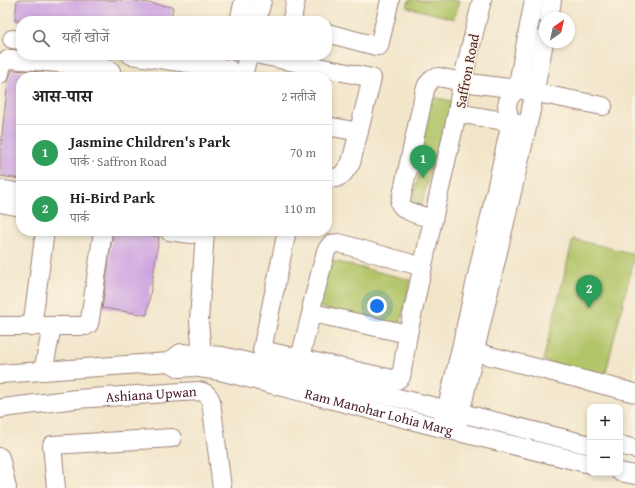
<!DOCTYPE html>
<html lang="hi">
<head>
<meta charset="utf-8">
<style>
  body { margin:0; font-family:"Gentium Book Plus","Noto Serif Devanagari",serif; background:#f2f2f2; color:#222 }
  .controls { position:absolute; right:12px; bottom:12px; display:grid; overflow:hidden; border-radius:8px; box-shadow:0 2px 6px #0003 }
  .controls button { width:36px; height:36px; display:grid; place-items:center; padding:0; border:0; border-bottom:1px solid #e0e0e0; background:#fff; color:#222; font:20px sans-serif }
  .compass { position:absolute; left:539px; top:12px; width:36px; height:36px; border-radius:50%; background:#fff; box-shadow:0 2px 6px #0003; rotate:34deg }
  .you { position:absolute; left:377px; top:306px; width:14px; height:14px; margin:-10px; border:3px solid #fff; border-radius:50%; background:#1a73e8; box-shadow:0 0 0 6px #1a73e833 }
  .badge { display:grid; place-items:center; width:26px; height:26px; border-radius:50%; background:#db2777; color:#fff; font-size:13px; font-weight:700 }
  .pin { position:absolute; translate:-50% -33px; filter:drop-shadow(0 1px 2px #0008) }
  .pin::after { content:''; position:absolute; top:21px; width:14px; height:12px; background:inherit; clip-path:polygon(0 0,100% 0,50% 100%) }
  .list { margin:0; padding:0; list-style:none }
  h2 { display:flex; justify-content:space-between; align-items:center; height:52px; margin:0; padding:0 16px; font-size:17px }
  h2 small { font-size:13px; font-weight:400; color:#767676 }
  .list li { display:grid; grid-template-columns:26px 1fr auto; gap:12px; align-items:center; box-sizing:border-box; height:56px; padding:0 16px; border-top:1px solid #e0e0e0 }
  .list b { display:block; font-size:15px; white-space:nowrap }
  .list p { margin:0; font-size:13px; white-space:nowrap; color:#767676 }
  .list em { font-size:13px; font-style:normal; color:#767676 }
  .icon { flex:none; width:22px; height:22px; fill:none; stroke:currentColor; stroke-width:2; stroke-linecap:round; stroke-linejoin:round }
  .map { position:relative; flex:none; width:635px; height:488px; overflow:hidden }
  .search { position:absolute; background:#fff; box-shadow:0 2px 6px #0003; left:16px; top:16px; width:316px; height:44px; display:flex; align-items:center; gap:10px; box-sizing:border-box; padding:0 14px; border-radius:16px; color:#767676; font-size:15px }
  .panel { position:absolute; background:#fff; box-shadow:0 2px 6px #0003; left:16px; top:72px; width:316px; height:164px; border-radius:16px }
  .map>svg:first-child { display:block }
  .green { fill:#b2c569; stroke:#7e724a }
  .building { fill:#cca2e0 }
  .lines { fill:none; stroke-linecap:round; stroke-linejoin:round }
  .minor-casing { stroke:#9e827a; stroke-width:20 }
  .minor { stroke:#fff; stroke-width:18 }
  .labels { text-anchor:middle; stroke-width:3; stroke-linejoin:round; paint-order:stroke }
  .street-label { font-size:14px; fill:#4a1f2b; stroke:#fcf5e5 }
</style>
</head>
<body>
<div class="map">
<svg width="635" height="488" viewBox="0 0 635 488">
  <rect width="100%" height="100%" fill="#fcf5e5"/>
  <filter id="ink" filterUnits="userSpaceOnUse"><feTurbulence type="fractalNoise" baseFrequency=".025" numOctaves="2"/><feDisplacementMap in="SourceGraphic" scale="8" xChannelSelector="R" yChannelSelector="G"/><feConvolveMatrix kernelMatrix="1 2 1 2 8 2 1 2 1" color-interpolation-filters="sRGB"/></filter>
  <filter id="wash" filterUnits="userSpaceOnUse"><feTurbulence type="fractalNoise" baseFrequency=".012" numOctaves="4" result="noise"/><feDisplacementMap in="SourceGraphic" scale="16" xChannelSelector="R" yChannelSelector="G"/><feGaussianBlur stdDeviation="0.9" result="paint"/><feColorMatrix in="noise" values="0 0 0 0 0 0 0 0 0 0 0 0 0 0 0 0 0 1.4 0 .05"/><feComposite in="paint" operator="in"/></filter>
  <g filter="url(#wash)">
    <rect width="100%" height="100%" fill="#f2e6ca"/>
    <g class="green">
      <polygon points="409,0 459,0 454,19 407,7"/>
      <polygon points="430,96 455,102 443,151 436,149 421,208 411,205 426,147 418,145"/>
      <polygon points="573,239 635,254 605,376 543,361"/>
      <polygon points="330,260 411,280 399,328 319,307"/>
    </g>
    <g id="blocks">
      <g class="building">
        <polygon points="17,0 130,0 173,7 171,21 15,21"/>
        <polygon points="12,70 43,72 42,77 21,77 21,179 0,176 0,152 8,81"/>
        <polygon points="113,231 123,231 159,237 147,315 102,308"/>
      </g>
    </g>
  </g>
  <g filter="url(#ink)">
    <use href="#blocks" fill-opacity="0" stroke="#9e827a" stroke-width="1"/>
    <g class="lines">
      <defs>
        <g id="minor">
          <polyline points="482,0 462,82 457,113 521,124"/>
          <polyline points="549,18 552,0"/>
          <polyline points="239,21 244,0"/>
          <polyline points="257,21 262,0"/>
          <polyline points="294,21 292,19 296,0"/>
          <polyline points="327,33 376,46 379,46 390,0"/>
          <polyline points="12,39 21,40"/>
          <polyline points="131,55 229,69"/>
          <polyline points="260,55 372,78 351,163 342,175 336,178 327,177"/>
          <path d="M 0,74 C 1,66 2,61 11,59 L 105,67 L 111,71 L 112,77"/>
          <polyline points="243,77 248,55"/>
          <polyline points="327,126 359,132"/>
          <polyline points="0,189 21,193"/>
          <polyline points="0,203 21,207"/>
          <path d="M 432,219 C 424,216 404,212 400,204 L 425,90 L 427,85 L 433,78 L 439,77 L 462,82 L 517,89 L 603,106"/>
          <polyline points="169,231 191,234"/>
          <polyline points="287,231 262,350 397,380 401,377 408,334"/>
          <path d="M 423,267 L 339,243 L 331,244 L 326,251 L 312,305 L 312,310 L 317,314 L 408,334 C 424,260 440,187 457,113"/>
          <polyline points="0,326 86,326 89,324 90,319 103,231"/>
          <polyline points="32,327 45,231"/>
          <polyline points="463,349 635,393"/>
          <polyline points="300,358 312,310"/>
          <path id="s1" d="M 169,362 L 180,368 L 192,367 L 220,371 L 442,428 L 590,464"/>
          <polyline points="203,366 199,321 205,231"/>
          <polyline points="43,371 52,327"/>
          <polyline points="0,374 169,362 181,353 222,356 461,413 590,445"/>
          <path id="s2" d="M 0,409 L 3,408 L 76,399 L 198,391 C 205,392 208,394 211,401 L 222,488"/>
          <polyline points="458,423 530,115 545,37"/>
          <path d="M 442,428 L 461,348 L 511,122 C 505,106 505,101 517,89 L 534,0"/>
          <polyline points="620,445 635,449"/>
          <polyline points="0,457 7,488"/>
          <polyline points="620,472 635,475"/>
          <polyline points="56,488 52,445 172,438"/>
        </g>
      </defs>
      <use href="#minor" class="minor-casing"/>
      <use href="#minor" class="minor"/>
    </g>
  </g>
  <g class="labels">
    <g class="street-label">
      <text transform="translate(467 71) rotate(-79)" y="5">Saffron Road</text>
      <text dy="5" stroke="none"><textPath href="#s2" startOffset="152">Ashiana Upwan</textPath></text>
      <text dy="5" stroke="none"><textPath href="#s1" startOffset="217">Ram Manohar Lohia Marg</textPath></text>
    </g>
  </g>
</svg>
<div class="controls">
<button>+</button>
<button>−</button>
</div>
<svg class="compass" viewBox="-18 -18 36 36"><path d="M0-13l5 13h-10z" fill="#e53935"/><path d="M0 13l5-13h-10z" fill="#767676"/></svg>
<div class="you"></div>
<div class="pin badge" style="left:423px;top:178px;background:#2e9e5b">1</div>
<div class="pin badge" style="left:589px;top:308px;background:#2e9e5b">2</div>
<div class="search"><svg class="icon" aria-label="search" viewBox="0 0 24 24"><circle cx="10" cy="10" r="6"/><path d="M15 15l6 6"/></svg>यहाँ खोजें</div>
<section class="panel">
<h2>आस-पास<small>2 नतीजे</small></h2>
<ul class="list">
<li><span class="badge" style="background:#2e9e5b">1</span><div><b>Jasmine Children's Park</b><p>पार्क · Saffron Road</p></div><em>70 m</em></li>
<li><span class="badge" style="background:#2e9e5b">2</span><div><b>Hi-Bird Park</b><p>पार्क</p></div><em>110 m</em></li>
</ul>
</section>
</div>
</body>
</html>
